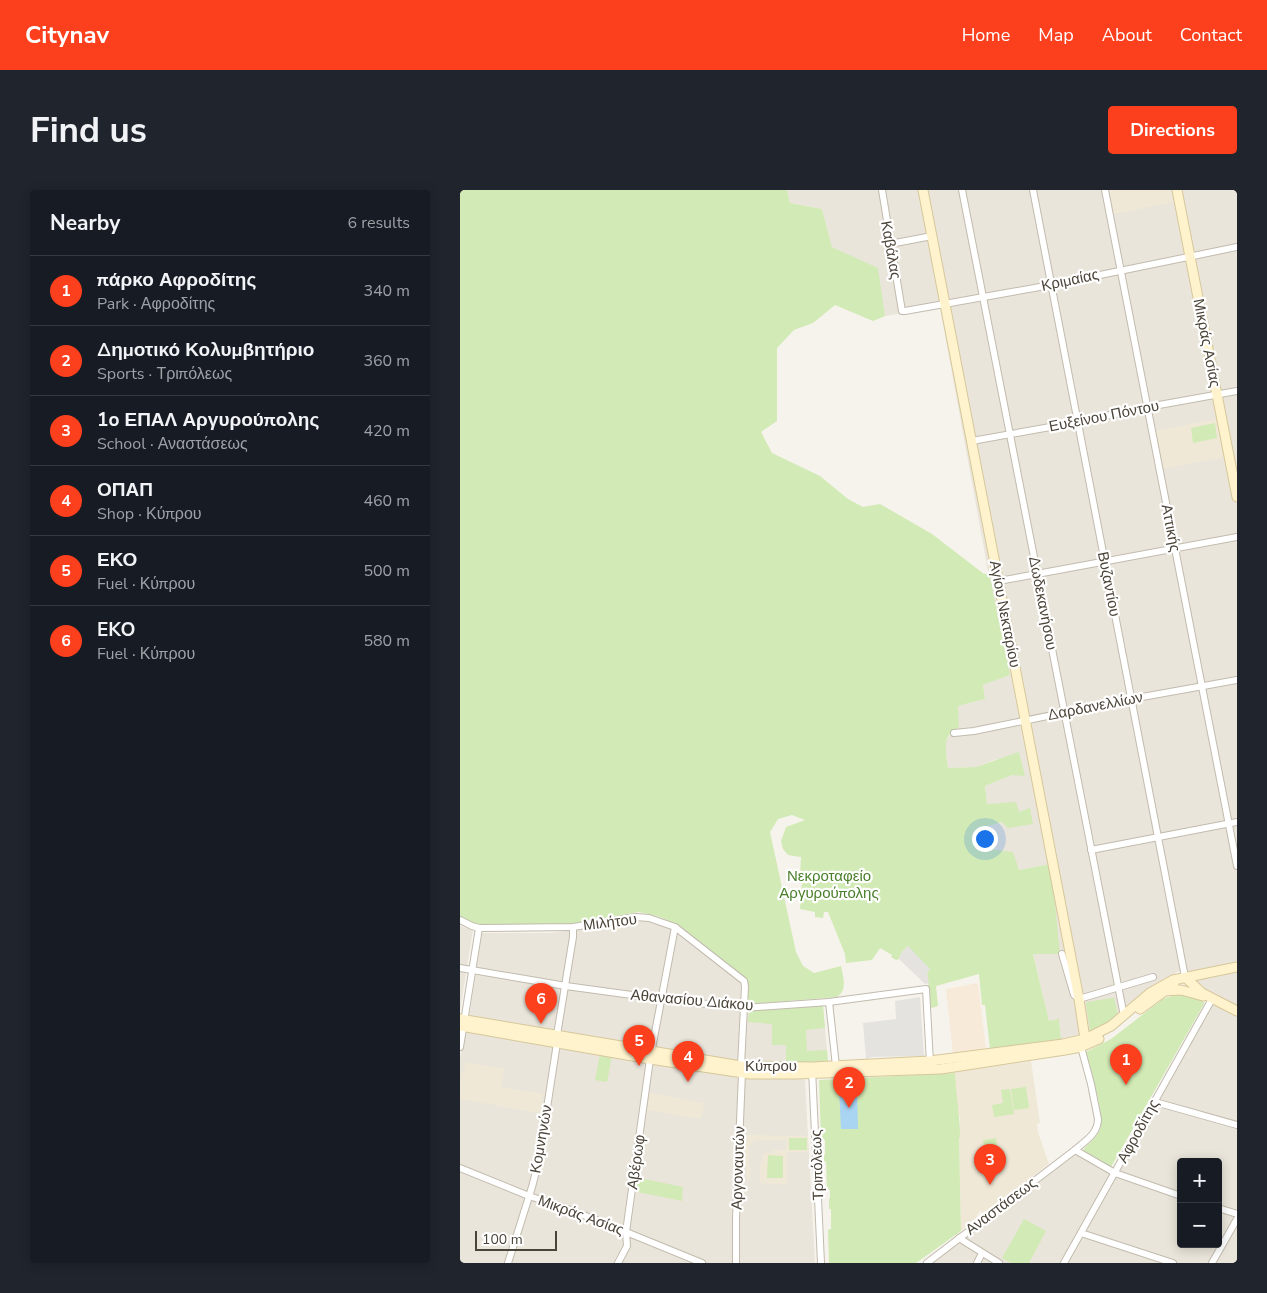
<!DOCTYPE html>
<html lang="en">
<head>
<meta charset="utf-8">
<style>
  body { margin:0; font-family:"Nunito Sans",sans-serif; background:#20242c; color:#f1f3f6 }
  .controls { position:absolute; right:15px; bottom:15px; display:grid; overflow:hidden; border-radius:5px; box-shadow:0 2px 12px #0003 }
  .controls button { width:45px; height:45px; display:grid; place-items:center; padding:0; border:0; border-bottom:1px solid #363941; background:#171b24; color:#f1f3f6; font:25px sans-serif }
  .scale { position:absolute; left:15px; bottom:12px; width:82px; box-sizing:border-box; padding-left:5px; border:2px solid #4b4439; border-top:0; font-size:14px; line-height:18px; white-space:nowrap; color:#4b4439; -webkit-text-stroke:4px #fff; paint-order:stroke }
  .you { position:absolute; left:524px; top:648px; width:18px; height:18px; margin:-12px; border:4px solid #fff; border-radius:50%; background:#1a73e8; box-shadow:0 0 0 8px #1a73e833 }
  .badge { display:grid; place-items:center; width:32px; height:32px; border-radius:50%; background:#fc3f1d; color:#fff; font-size:16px; font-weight:700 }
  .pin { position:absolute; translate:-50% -41px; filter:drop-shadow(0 1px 2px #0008) }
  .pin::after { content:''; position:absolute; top:26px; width:18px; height:15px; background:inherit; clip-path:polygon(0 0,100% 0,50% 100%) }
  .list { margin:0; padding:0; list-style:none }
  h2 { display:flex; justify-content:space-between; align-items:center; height:65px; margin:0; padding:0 20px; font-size:21px }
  h2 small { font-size:16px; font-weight:400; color:#9ea1a6 }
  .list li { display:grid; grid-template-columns:32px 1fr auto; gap:15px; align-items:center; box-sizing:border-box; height:70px; padding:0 20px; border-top:1px solid #363941 }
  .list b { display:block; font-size:19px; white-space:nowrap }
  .list p { margin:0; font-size:16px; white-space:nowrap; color:#9ea1a6 }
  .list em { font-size:16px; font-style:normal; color:#9ea1a6 }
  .map { position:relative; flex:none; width:777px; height:1073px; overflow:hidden; border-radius:5px }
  header { display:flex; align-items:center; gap:30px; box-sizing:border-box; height:70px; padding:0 25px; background:#fc3f1d; color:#fff }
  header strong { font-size:24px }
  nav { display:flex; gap:28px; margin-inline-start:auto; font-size:18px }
  .intro { display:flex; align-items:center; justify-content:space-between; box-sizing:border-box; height:120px; padding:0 30px }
  h1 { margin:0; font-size:35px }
  .button { padding:12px 22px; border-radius:5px; background:#fc3f1d; color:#fff; font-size:18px; font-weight:700 }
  main { display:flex; gap:30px; padding:0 30px }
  aside { flex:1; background:#171b24; border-radius:5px; box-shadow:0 2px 12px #0003 }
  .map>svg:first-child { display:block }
  .residential { fill:#eae5da; fill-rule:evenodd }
  .commercial { fill:#f7ead8 }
  .education { fill:#efe8d6 }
  .green { fill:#d2eab5 }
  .parking { fill:#e5e3e0 }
  .water { fill:#a9d4f2 }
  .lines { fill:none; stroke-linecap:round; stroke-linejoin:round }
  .street-casing { stroke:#c2bbae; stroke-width:8 }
  .secondary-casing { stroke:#d6c79b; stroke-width:11 }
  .street { stroke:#fff; stroke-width:6 }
  .secondary { stroke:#fff3cd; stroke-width:9 }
  .labels { text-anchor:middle; stroke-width:4.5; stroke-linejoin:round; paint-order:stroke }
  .street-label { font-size:15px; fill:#4b4439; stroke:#fff }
  .park-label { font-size:15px; fill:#4a7f2a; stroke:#fff }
</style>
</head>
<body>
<header>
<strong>Citynav</strong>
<nav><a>Home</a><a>Map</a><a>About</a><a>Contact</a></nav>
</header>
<div class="intro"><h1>Find us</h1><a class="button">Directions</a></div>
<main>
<aside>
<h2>Nearby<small>6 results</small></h2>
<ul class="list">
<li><span class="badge">1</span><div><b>πάρκο Αφροδίτης</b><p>Park · Αφροδίτης</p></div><em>340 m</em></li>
<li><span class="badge">2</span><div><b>Δημοτικό Κολυμβητήριο</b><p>Sports · Τριπόλεως</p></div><em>360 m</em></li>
<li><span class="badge">3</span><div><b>1o ΕΠΑΛ Αργυρούπολης</b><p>School · Αναστάσεως</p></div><em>420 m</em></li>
<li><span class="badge">4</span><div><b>ΟΠΑΠ</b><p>Shop · Κύπρου</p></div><em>460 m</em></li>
<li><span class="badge">5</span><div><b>ΕΚΟ</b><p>Fuel · Κύπρου</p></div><em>500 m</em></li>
<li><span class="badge">6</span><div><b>EKO</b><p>Fuel · Κύπρου</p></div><em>580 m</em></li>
</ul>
</aside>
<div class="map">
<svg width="777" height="1073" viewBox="0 0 777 1073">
  <rect width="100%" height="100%" fill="#f6f3ec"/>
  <g class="residential">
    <polygon points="327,0 777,0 777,817 735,794 719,781 684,801 656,826 633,840 614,848 601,849 599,830 589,832 573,763 599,764 591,674 559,680 535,660 529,650 525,637 542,632 559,622 527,614 525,596 552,585 537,569 516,577 488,578 485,553 493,539 498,516 525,509 523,495 550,485 528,381 480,117 425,126 417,78 372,57 362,19 330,13"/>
    <polygon points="183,731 188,732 210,739 281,793 280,822 363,816 368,872 326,873 277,873 9,828 22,743 90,743"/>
    <polygon points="0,736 13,740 0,821"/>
    <path d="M 753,814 L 777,826 L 777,1073 L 462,1073 L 610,959 L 654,985 ZM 721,972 L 758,972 L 758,1054 L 721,1054 Z"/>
    <polygon points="4,840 285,888 343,888 345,890 355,1073 0,1073 0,869"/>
  </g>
  <polygon class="commercial" points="518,793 526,859 493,864 486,799"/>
  <g class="education">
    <polygon points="649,0 711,0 714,12 653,24"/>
    <polygon points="757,229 765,267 703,279 696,241"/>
    <polygon points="571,871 580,933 577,934 578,942 589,974 524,1023 520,1021 516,1028 501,1041 499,948 500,927 497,918 494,882"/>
    <polygon points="6,872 44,879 41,897 83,904 80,923 0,909 0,890 2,883 4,882"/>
    <polygon points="190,903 244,913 241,928 232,928 187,920"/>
    <polygon points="285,945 348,946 348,962 327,962 327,995 300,993 300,973 302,973 302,966 304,963 313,963 313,960 326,960 326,950 295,950 295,952 292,952 291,955 289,955 289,976 291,976 290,990 287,989 287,977 283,977"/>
  </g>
  <g class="green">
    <path d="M 0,0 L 327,0 L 330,13 L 362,19 L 372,57 L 418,78 L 425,126 L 413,131 L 375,115 L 353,133 L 334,140 L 317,158 L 317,231 L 301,242 L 312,263 L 360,286 L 388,309 L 403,317 L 420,314 L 472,344 L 524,384 L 529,383 L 550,485 L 523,495 L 525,509 L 498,516 L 499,537 C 481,545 486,561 488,578 L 516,577 L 559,562 L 565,586 L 552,585 L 525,596 L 527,614 L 556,612 L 559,622 L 570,618 L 573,634 L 548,638 L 542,632 L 525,637 L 529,650 L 535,660 L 553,662 L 559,680 L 591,674 L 600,764 L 573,764 L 589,831 L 599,829 L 601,849 L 530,859 L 525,815 L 522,815 L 519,784 L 476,796 L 478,816 L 471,818 L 467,783 L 448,756 L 442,762 L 439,769 L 436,770 L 431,767 L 432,765 L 420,758 L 412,770 L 386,773 L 385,764 L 368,722 L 364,722 L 363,728 L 355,727 L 355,722 L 340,719 L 342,692 L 336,691 L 336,687 L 340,686 L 341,667 L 328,665 L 323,659 L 321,651 L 326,637 L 345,630 L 332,625 L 318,629 L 310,642 L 336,762 L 343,776 L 354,783 L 381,776 C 383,787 388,800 377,807 L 288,814 L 288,790 L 217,734 L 197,726 L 179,722 L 114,734 L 21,735 L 9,732 L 0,727 Z"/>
    <polygon points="755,233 757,248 733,253 731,238"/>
    <path d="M 718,805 L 734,807 L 744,812 L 744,814 L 651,977 L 623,960 C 629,953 637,948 640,939 C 645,924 630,879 626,862 L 651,849 L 703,809 L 708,807 Z"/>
    <polygon points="652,808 654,808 658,825 645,834 630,841 626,814 627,812"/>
    <polygon points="363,816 365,838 346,840 347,861 367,860 368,872 326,873 326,855 312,855 312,834 288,832 289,821"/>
    <polygon points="140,864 152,866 147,892 135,890"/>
    <path d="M 495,883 C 496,905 500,926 500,947 L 499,948 L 501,1041 L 456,1073 L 369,1073 L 368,1040 L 371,1039 L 371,1019 L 369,1019 L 369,1009 L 370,1008 L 370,1000 L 367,1000 L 366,972 L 364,971 L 364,965 L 365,965 L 365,950 L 361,949 L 359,890 Z"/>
    <polygon points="566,897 569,918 554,920 551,899"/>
    <polygon points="550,899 554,924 534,927 532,915 543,913 541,900"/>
    <rect x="329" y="948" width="18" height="12"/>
    <polygon points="536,948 539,972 527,974 523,950"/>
    <polygon points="308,965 323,966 323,988 307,988"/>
    <polygon points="174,987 223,997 222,1011 172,1001"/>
    <polygon points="564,1029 586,1041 569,1073 551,1073 542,1068"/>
  </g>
  <g class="parking">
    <polygon points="448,756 470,779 467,783 469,793 465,794 439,769 442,762"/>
    <polygon points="460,807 464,866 412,867 406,869 403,833 436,829 435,811"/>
  </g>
  <polygon class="water" points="397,897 398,939 381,939 379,898"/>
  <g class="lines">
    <defs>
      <g id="street">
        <polyline points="422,0 442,121 445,121 591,95 777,57"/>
        <polyline points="502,0 664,826"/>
        <polyline points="573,0 725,787"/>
        <polyline points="645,0 777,676"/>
        <polyline points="430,54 472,46"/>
        <polyline points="512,251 618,232 688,217 777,201"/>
        <polyline points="539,391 777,347"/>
        <polyline points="494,543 514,541 671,509 777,490"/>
        <polyline points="631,660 777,632"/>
        <polyline points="0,730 12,736 19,738 113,737 176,727 189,728 215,737 284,791 285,796 281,876"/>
        <polyline points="602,764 614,805 619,809 693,787"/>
        <polyline points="0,778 106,796 201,809 284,818 369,812 466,799 470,873"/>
        <polyline points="369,812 376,876"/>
        <polyline points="97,845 113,747 113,737"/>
        <polyline points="0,857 19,738"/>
        <polyline points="352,879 361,1073"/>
        <polyline points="695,912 777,935"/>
        <polyline points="615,960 655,983 721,1006"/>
        <polyline points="0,978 69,1006 100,1016 144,1033 242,1073"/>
        <polyline points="758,1018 777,1024"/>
        <polyline points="621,1043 713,1073"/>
        <polyline points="499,1048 539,1073"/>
        <polyline points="48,1073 72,997 79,970 97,853"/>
        <polyline points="158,1073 167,1056 166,1042 190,869 215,737"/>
        <polyline points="276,1073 276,1029 282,883"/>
        <path d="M 467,1073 L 615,960 C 625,951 638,944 638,929 L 631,894 L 621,857"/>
        <polyline points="517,1073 522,1063"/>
        <polyline points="604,1073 752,809"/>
        <polyline points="752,1073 777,1029"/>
      </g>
      <g id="secondary">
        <polyline points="463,0 619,809 625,849"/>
        <polyline points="717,0 777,307"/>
        <polyline points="725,787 742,803 777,821"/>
        <polyline points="704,801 721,800 743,806"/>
        <polyline points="680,819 714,794"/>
        <polyline points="0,829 281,876 352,877 470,871 603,854 625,849 651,836 690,803 713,790 777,777"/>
        <polyline points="0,836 190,869 290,884 335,884 481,879 605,860 621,857 639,849"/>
      </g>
    </defs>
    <use href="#street" class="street-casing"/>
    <use href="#secondary" class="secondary-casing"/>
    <use href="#street" class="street"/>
    <use href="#secondary" class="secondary"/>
  </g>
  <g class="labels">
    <g class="street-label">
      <text transform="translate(431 60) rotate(80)" y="5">Καβάλας</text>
      <text transform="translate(610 90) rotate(-12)" y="5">Κριμαίας</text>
      <text transform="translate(747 153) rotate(79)" y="5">Μικράς Ασίας</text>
      <text transform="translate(644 226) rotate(-11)" y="5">Ευξείνου Πόντου</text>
      <text transform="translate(711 338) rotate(79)" y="5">Αττικής</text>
      <text transform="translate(649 394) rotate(79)" y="5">Βυζαντίου</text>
      <text transform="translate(583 413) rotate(79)" y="5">Δωδεκανήσου</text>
      <text transform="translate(545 424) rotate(79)" y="5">Αγίου Νεκταρίου</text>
      <text transform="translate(635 516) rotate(-11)" y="5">Δαρδανελλίων</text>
      <text transform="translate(150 732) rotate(-7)" y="5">Μιλήτου</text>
      <text transform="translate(232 810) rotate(5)" y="5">Αθανασίου Διάκου</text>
      <text x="311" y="881">Κύπρου</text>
      <text transform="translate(678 941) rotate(-61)" y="5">Αφροδίτης</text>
      <text transform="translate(81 949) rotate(-80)" y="5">Κομνηνών</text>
      <text transform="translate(176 972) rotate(-82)" y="5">Αβέρωφ</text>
      <text transform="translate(357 975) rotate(-92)" y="5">Τριπόλεως</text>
      <text transform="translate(278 978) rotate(-88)" y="5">Αργοναυτών</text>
      <text transform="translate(541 1016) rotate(-37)" y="5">Αναστάσεως</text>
      <text transform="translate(121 1025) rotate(20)" y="5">Μικράς Ασίας</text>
    </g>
    <g class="park-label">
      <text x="369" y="691">Νεκροταφείο<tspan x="369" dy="17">Αργυρούπολης</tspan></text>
    </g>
  </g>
</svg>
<div class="controls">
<button>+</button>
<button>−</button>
</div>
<div class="scale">100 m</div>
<div class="you"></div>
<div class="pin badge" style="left:666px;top:895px">1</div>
<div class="pin badge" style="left:389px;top:918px">2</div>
<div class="pin badge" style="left:530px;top:995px">3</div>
<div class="pin badge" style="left:228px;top:892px">4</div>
<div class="pin badge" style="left:179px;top:876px">5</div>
<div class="pin badge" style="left:81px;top:834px">6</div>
</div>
</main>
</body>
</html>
